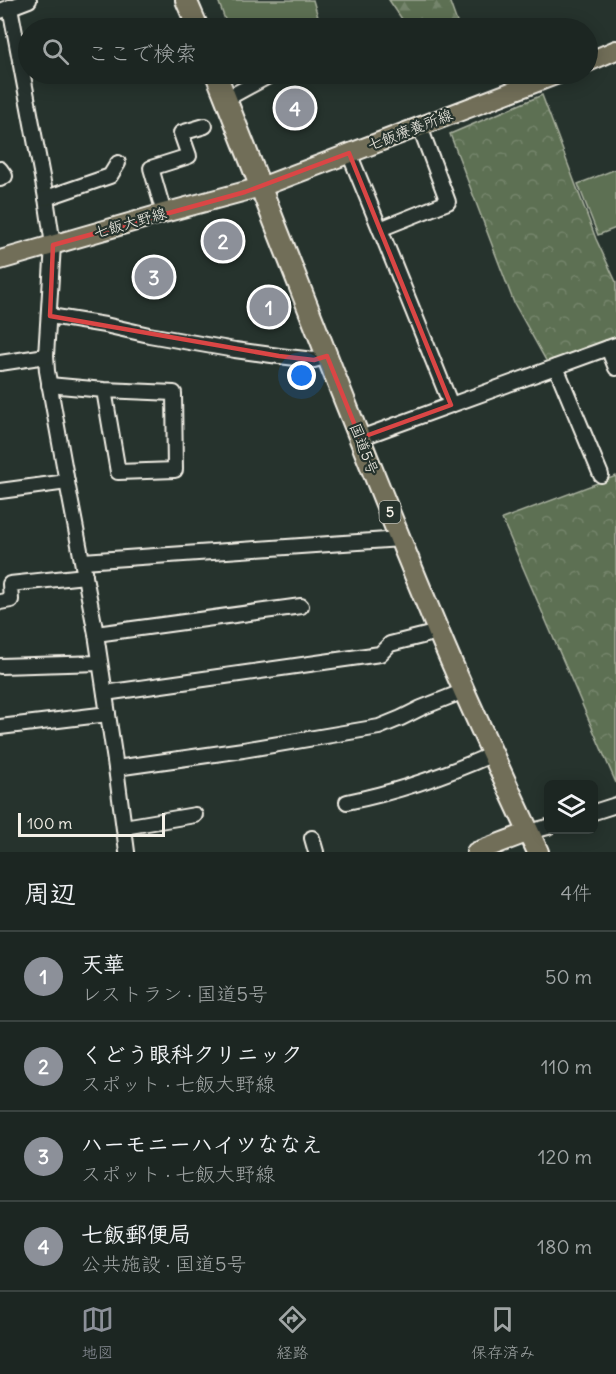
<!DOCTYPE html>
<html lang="ja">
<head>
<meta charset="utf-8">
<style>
  body { margin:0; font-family:Delius,"Klee One",sans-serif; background:#252e2a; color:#f1f3f6 }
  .controls { position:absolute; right:18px; bottom:18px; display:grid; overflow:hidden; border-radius:9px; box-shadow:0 3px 15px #0003 }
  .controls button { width:54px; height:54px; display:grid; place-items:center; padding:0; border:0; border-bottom:2px solid #3a4340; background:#1c2622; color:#f1f3f6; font:30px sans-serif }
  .scale { position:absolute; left:18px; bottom:15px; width:147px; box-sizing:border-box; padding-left:6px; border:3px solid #f4f1e8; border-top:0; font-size:16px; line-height:21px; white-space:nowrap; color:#f4f1e8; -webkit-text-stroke:4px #26332d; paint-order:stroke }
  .you { position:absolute; left:302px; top:376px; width:21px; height:21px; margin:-15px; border:4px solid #fff; border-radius:50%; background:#1a73e8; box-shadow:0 0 0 9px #1a73e833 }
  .badge { display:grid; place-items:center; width:39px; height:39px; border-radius:50%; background:#8c9099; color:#fff; font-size:20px; font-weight:700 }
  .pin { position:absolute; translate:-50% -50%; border:3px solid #fff; box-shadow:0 2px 6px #0006 }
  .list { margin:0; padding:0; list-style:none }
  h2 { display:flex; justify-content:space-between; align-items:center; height:78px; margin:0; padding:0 24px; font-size:26px }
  h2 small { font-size:20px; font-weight:400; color:#a0a5a5 }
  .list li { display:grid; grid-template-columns:39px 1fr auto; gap:18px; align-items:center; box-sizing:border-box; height:90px; padding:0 24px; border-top:2px solid #3a4340 }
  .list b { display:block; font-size:22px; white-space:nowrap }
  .list p { margin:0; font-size:20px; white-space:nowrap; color:#a0a5a5 }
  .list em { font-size:20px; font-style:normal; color:#a0a5a5 }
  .icon { flex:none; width:33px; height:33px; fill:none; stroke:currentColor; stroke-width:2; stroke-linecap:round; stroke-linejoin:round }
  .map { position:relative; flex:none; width:616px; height:852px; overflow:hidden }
  .search { position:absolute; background:#1c2622; box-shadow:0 3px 15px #0003; left:18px; right:18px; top:18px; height:66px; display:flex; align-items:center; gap:15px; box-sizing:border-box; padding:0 21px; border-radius:33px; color:#a0a5a5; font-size:22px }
  .sheet { height:438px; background:#1c2622 }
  nav { display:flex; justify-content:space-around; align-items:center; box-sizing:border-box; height:84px; border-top:2px solid #3a4340; background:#1c2622; font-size:16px; color:#a0a5a5 }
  nav a { display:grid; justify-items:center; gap:3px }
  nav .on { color:#8c9099 }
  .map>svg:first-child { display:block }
  .green { fill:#5d7053; stroke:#a8b09e; stroke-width:1.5 }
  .forest { fill:url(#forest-firs); stroke:#a8b09e; stroke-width:1.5 }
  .park { fill:url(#park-crowns); stroke:#a8b09e; stroke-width:1.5 }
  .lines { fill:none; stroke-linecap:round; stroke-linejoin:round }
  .minor-casing { stroke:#f4f1e8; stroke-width:18 }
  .major-casing { stroke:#f4f1e8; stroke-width:22 }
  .highway-casing { stroke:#f4f1e8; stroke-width:24 }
  .minor { stroke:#26332d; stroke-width:14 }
  .major { stroke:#716e59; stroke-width:18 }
  .highway { stroke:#716e59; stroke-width:20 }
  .marked { fill:none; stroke:#da4645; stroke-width:4.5; stroke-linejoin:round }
  .labels { text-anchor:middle; stroke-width:4.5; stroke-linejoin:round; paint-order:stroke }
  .shield { fill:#26332d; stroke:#b6b8b0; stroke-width:1.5 }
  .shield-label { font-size:14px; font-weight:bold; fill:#f4f1e8 }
  .street-label { font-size:15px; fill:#f4f1e8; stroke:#26332d }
</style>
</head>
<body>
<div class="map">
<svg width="616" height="852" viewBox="0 0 616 852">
  <defs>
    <pattern id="forest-firs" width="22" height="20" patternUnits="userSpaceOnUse" patternTransform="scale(1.5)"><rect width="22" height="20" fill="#5d7053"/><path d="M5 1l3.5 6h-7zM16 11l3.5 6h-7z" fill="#75856c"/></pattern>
    <pattern id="park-crowns" width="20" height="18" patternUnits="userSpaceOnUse" patternTransform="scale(1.5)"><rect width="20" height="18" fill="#5d7053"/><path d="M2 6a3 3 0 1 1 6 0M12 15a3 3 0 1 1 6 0" fill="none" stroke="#75856c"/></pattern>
  </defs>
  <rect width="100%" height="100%" fill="#26332d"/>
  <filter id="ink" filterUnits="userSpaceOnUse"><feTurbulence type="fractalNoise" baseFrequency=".0167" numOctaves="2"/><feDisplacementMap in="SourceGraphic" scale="12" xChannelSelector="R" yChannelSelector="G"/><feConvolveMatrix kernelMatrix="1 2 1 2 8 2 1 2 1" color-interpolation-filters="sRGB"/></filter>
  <g filter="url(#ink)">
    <g class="green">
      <polygon points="218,0 313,0 321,27 317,28 228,28"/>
      <polygon points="616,169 616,228 598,235 578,184"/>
    </g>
    <polygon class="forest" points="389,0 449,0 458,25 450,28 408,28"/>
    <g class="park">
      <polygon points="542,95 596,239 616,282 616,340 548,364 514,303 450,134"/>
      <polygon points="616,476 616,783 502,519"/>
    </g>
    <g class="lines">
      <defs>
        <g id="minor">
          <polyline points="10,7 46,198 53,245 46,356 47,371 67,482 96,634 116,768 127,852"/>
          <polyline points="0,11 29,0"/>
          <polyline points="235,94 272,74"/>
          <polyline points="349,153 380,229 448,202 420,127"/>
          <polyline points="0,169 5,176 0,179"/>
          <polyline points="46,198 110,176 118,163"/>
          <polyline points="164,213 151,168 189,156 181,133 205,126"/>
          <polyline points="380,229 451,405"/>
          <polyline points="50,316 105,325 149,335 235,350 279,356 314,360 328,356"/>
          <polyline points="608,348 616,368"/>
          <polyline points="0,363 46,356"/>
          <polyline points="556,367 601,475"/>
          <polyline points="49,385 104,390 174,393 175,470 118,472 104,390"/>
          <polyline points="360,438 616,345"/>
          <polyline points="0,491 67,482"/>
          <polyline points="83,561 401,539"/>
          <polyline points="0,602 11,600 10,584 85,576"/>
          <polyline points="96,634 301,606"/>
          <polyline points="0,666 100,663"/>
          <polyline points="105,693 380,654 390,644 438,632"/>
          <polyline points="0,727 108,714"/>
          <polyline points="116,768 243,750 379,727 401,718 421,708 464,691"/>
          <path d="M 347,802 C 397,792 446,775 493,754"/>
          <polyline points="594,812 616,805"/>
          <polyline points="124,827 195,815"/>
          <polyline points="529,832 548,827"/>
          <polyline points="312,838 316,852"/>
        </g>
        <g id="major">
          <polyline points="588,62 616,50"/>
          <polyline points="0,260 164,213 261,187 558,74"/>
          <polyline points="476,852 529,832"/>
        </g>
        <g id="highway">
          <polyline points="186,0 198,28"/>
          <path d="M 216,74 C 290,260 361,448 439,633 C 470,707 504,779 538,852"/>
        </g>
      </defs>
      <use href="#minor" class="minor-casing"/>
      <use href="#major" class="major-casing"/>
      <use href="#highway" class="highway-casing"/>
      <use href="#minor" class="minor"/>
      <use href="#major" class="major"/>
      <use href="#highway" class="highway"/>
    </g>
  </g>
  <path class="marked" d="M 349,153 L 451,405 L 360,438 L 327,356 L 314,360 L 279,356 L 50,316 L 53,245 L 245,192 Z"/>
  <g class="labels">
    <rect class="shield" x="379.5" y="501" width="21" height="22" rx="4.5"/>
    <g class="shield-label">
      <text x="390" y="517">5</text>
    </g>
    <g class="street-label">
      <text transform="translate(410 130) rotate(-21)" y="5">七飯療養所線</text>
      <text transform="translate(130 223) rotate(-16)" y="5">七飯大野線</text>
      <text transform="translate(364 449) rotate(69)" y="5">国道5号</text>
    </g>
  </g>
</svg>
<div class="controls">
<button><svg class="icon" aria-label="layers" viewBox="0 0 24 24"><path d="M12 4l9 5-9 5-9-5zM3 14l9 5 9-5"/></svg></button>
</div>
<div class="scale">100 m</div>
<div class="you"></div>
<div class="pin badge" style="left:269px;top:307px">1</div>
<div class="pin badge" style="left:223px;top:241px">2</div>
<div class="pin badge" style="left:154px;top:277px">3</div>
<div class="pin badge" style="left:295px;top:108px">4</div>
<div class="search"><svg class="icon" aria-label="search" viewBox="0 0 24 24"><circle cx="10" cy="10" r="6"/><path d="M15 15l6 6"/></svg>ここで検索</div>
</div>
<section class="sheet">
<h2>周辺<small>4件</small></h2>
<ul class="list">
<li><span class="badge">1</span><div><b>天華</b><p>レストラン · 国道5号</p></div><em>50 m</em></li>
<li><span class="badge">2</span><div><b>くどう眼科クリニック</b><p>スポット · 七飯大野線</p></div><em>110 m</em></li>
<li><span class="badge">3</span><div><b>ハーモニーハイツななえ</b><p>スポット · 七飯大野線</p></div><em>120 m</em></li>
<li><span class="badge">4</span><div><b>七飯郵便局</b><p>公共施設 · 国道5号</p></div><em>180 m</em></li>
</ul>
</section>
<nav>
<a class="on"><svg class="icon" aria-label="map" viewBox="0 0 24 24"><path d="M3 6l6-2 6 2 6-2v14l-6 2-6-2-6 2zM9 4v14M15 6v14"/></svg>地図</a>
<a><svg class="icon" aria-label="directions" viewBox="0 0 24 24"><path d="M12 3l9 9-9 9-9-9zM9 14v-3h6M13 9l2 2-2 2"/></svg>経路</a>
<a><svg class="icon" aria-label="saved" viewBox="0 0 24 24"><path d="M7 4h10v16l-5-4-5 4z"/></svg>保存済み</a>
</nav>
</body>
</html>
